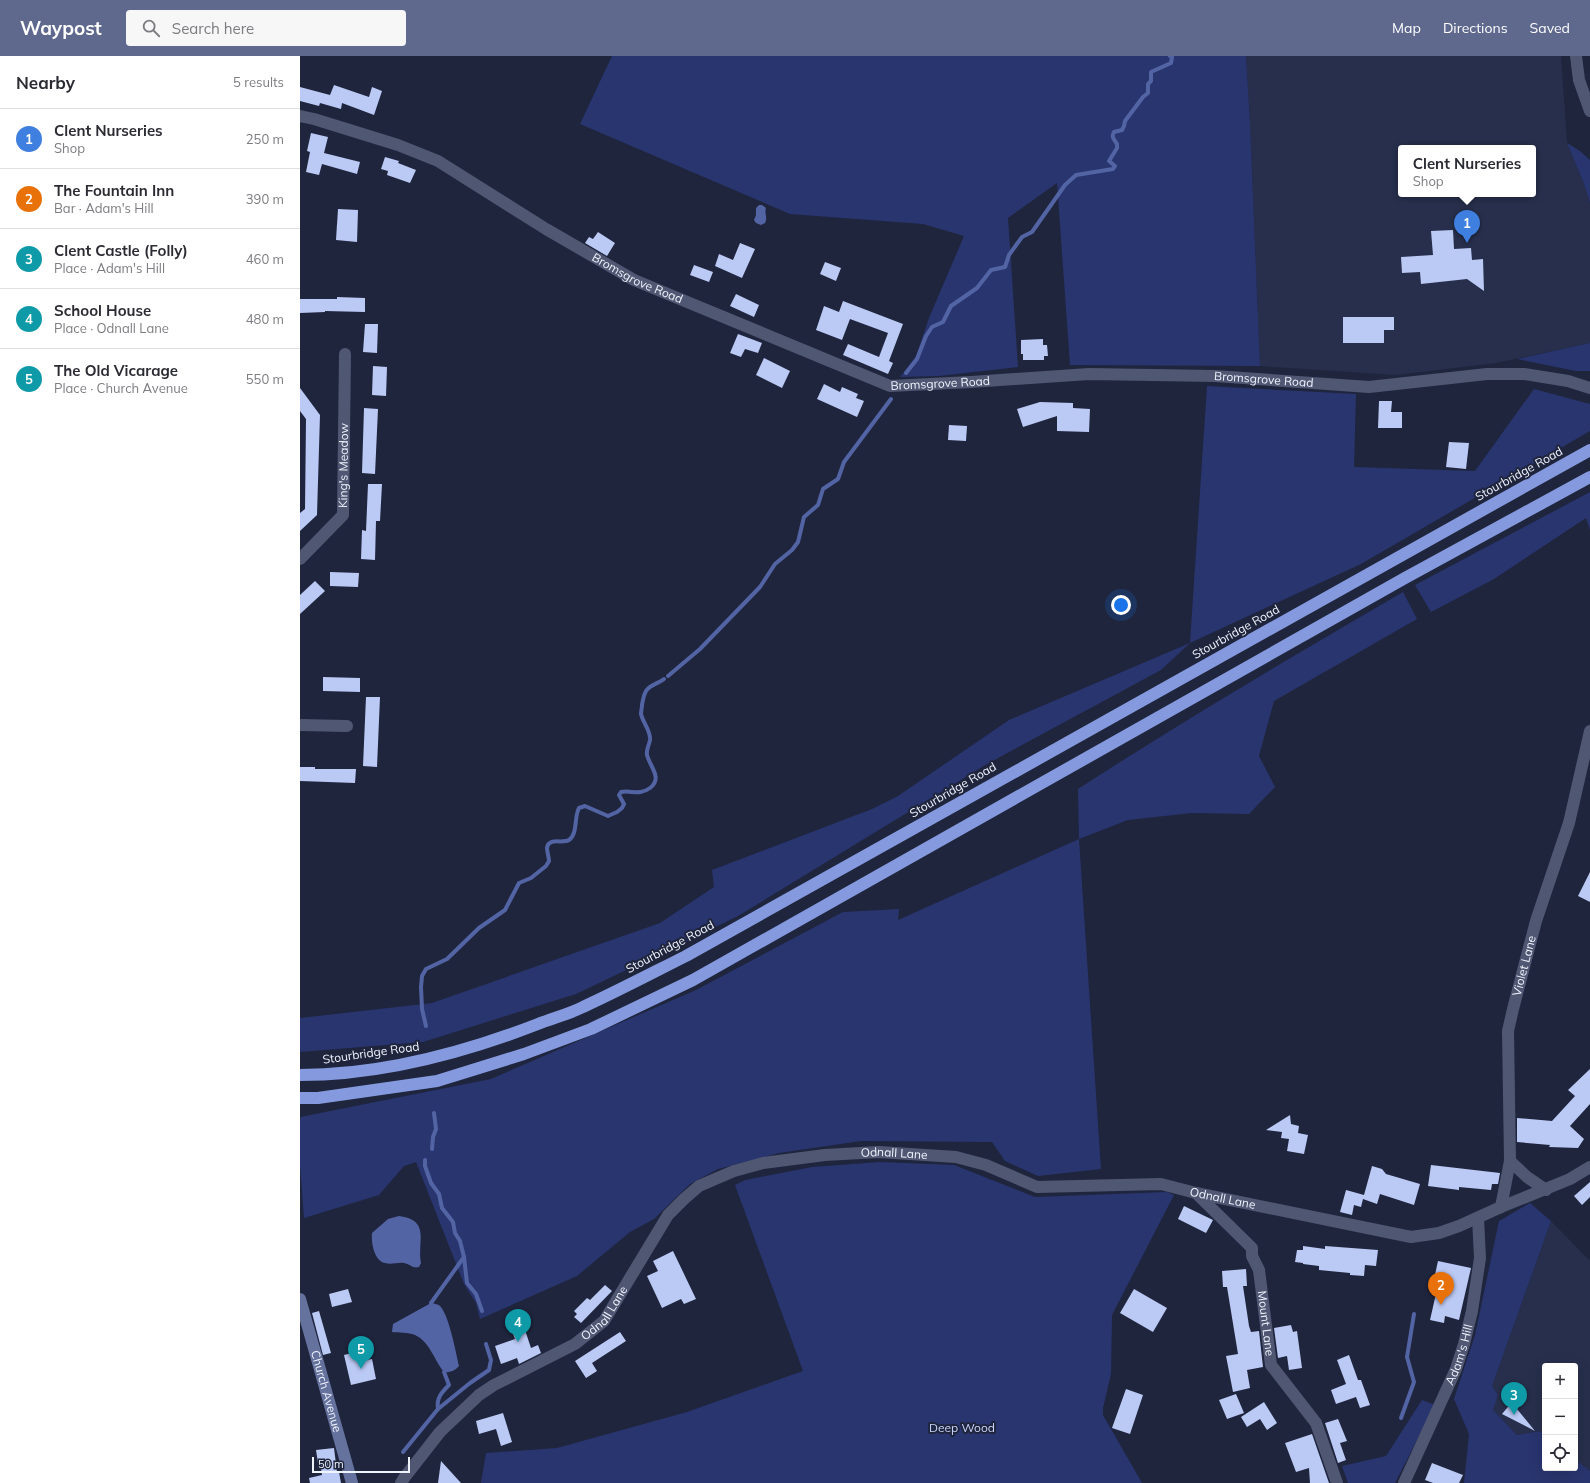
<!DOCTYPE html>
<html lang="en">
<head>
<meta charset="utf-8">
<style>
  body { margin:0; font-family:Mulish,sans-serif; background:#f7f7f7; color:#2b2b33 }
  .controls { position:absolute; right:12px; bottom:12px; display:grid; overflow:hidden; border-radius:4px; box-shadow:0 4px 16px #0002 }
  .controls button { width:36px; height:36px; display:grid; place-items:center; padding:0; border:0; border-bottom:1px solid #e1e1e2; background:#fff; color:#2b2b33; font:20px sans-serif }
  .scale { position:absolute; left:12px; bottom:10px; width:98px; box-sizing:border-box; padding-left:4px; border:2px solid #eff3fc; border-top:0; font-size:11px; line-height:14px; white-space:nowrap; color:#eff3fc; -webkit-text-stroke:3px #1f253d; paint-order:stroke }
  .you { position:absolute; left:821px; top:549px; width:14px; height:14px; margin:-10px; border:3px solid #fff; border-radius:50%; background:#1a73e8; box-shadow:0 0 0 6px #1a73e833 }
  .badge { display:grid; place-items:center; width:26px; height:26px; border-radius:50%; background:#5f698e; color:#fff; font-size:13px; font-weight:700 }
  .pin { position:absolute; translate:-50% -33px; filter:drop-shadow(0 1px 2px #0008) }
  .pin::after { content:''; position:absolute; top:21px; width:14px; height:12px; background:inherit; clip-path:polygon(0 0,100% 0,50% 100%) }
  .popup { position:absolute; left:1098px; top:89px; width:138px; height:52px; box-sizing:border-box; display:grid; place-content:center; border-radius:4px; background:#fff; filter:drop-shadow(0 1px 3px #0005); font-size:13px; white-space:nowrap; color:#7c7c81 }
  .popup b { font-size:15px; color:#2b2b33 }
  .popup::after { content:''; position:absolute; left:50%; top:100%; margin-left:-8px; border:8px solid transparent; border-top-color:#fff }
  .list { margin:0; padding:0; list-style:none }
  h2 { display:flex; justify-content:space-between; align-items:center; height:52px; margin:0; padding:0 16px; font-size:17px }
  h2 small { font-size:13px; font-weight:400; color:#7c7c81 }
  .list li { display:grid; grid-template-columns:26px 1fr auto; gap:12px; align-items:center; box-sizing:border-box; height:60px; padding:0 16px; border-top:1px solid #e1e1e2 }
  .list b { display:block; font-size:15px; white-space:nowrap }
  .list p { margin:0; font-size:13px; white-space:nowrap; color:#7c7c81 }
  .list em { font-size:13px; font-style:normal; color:#7c7c81 }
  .icon { flex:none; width:22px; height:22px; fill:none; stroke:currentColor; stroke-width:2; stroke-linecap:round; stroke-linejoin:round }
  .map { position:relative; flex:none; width:1290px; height:1427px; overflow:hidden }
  header { display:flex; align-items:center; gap:24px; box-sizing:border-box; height:56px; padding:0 20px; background:#5f698e; color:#fff }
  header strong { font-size:19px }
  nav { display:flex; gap:22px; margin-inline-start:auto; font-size:14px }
  .search { width:280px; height:36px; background:#f7f7f7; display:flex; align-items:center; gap:10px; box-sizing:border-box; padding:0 14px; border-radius:4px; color:#7c7c81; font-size:15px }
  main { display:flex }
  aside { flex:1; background:#fff }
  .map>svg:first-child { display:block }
  .built { fill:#272f4c; fill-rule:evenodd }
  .green { fill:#29356f }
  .water { fill:#5364a5 }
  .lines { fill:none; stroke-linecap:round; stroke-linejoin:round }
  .stream { stroke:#5364a5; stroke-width:4 }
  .building { fill:#bbc9f5 }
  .street { stroke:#4f5773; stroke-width:12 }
  .secondary { stroke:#65729e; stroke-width:12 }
  .highway { stroke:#8599de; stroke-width:12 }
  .labels { text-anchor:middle; stroke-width:4; stroke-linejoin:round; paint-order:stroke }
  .street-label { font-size:12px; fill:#eff3fc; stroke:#1f253d }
  .park-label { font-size:12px; fill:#cbd7fd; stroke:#1f253d }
</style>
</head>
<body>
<header>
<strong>Waypost</strong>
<div class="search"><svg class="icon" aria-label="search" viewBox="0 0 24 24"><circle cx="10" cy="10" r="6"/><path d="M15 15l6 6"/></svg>Search here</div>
<nav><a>Map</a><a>Directions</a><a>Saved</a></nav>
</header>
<main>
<aside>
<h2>Nearby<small>5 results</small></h2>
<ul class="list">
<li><span class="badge" style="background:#3f7fe0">1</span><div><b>Clent Nurseries</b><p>Shop</p></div><em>250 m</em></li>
<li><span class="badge" style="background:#e8710a">2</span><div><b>The Fountain Inn</b><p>Bar · Adam's Hill</p></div><em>390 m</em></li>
<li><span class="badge" style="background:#0f9aa8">3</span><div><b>Clent Castle (Folly)</b><p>Place · Adam's Hill</p></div><em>460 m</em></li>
<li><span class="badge" style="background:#0f9aa8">4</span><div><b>School House</b><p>Place · Odnall Lane</p></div><em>480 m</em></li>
<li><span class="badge" style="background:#0f9aa8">5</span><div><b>The Old Vicarage</b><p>Place · Church Avenue</p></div><em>550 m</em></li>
</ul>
</aside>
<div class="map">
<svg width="1290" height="1427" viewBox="0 0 1290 1427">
  <rect width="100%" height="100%" fill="#1f253d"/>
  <g class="built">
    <path d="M 946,0 L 1261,0 L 1267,87 L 1284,128 L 1290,147 L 1290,287 L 1196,307 L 1096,319 L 960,310 L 950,67 ZM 1101,92 L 1233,92 L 1233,138 L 1101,138 Z"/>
    <polygon points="1251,1165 1290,1205 1290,1415 1275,1403 1275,1310 1245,1310 1245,1379 1240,1375 1217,1379 1193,1354 1198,1339 1192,1330"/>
  </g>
  <g class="green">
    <polygon points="312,0 946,0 950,67 960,310 770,309 757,127 708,162 718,311 639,320 600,321 616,300 629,262 664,180 623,168 490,158 280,68"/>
    <polygon points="1267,87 1280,95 1290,104 1290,147 1284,128"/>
    <polygon points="1290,287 1290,315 1276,315 1217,303"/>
    <polygon points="907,330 1056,338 1054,411 1175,415 1234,333 1290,348 1290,375 1061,508 890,587 861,614 687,708 438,860 385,886 276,938 123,986 0,996 0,962 132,947 360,867 414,831 412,814 572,753 598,740 709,664 890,587"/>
    <polygon points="1290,436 1290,474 1286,462 1194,523 1131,556 1115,529"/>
    <path d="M 1103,536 L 1117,563 L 974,645 L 959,700 L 975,731 L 949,758 L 892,757 L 828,764 L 779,783 L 801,1113 L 738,1120 L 705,1105 L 692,1086 L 561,1085 L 479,1097 L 418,1113 L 390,1128 L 354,1163 L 330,1176 L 277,1220 L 180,1263 L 176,1247 L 164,1228 L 116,1106 L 104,1110 L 79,1139 L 4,1162 L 0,1109 L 0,1061 L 191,1023 L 396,934 L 543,856 L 599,853 L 598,864 L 779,783 L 778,733 C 884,664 993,600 1103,536 Z"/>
    <polygon points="580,1106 654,1109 735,1141 867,1136 874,1139 812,1259 811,1318 803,1352 803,1359 842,1427 181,1427 186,1397 257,1392 387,1356 503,1315 435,1129 445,1124 512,1111"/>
    <polygon points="1230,1147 1251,1165 1192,1330 1198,1339 1193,1354 1217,1379 1240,1375 1245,1379 1245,1412 1275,1412 1275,1403 1290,1415 1290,1427 1164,1427 1169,1378 1154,1343 1175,1279 1199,1165"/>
    <polygon points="1122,1344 1135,1349 1095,1427 1048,1427 1042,1410 1086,1400"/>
  </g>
  <g class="water">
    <path d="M 459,149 L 462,149 L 466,152 C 464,157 468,161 465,167 L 461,169 L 456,167 L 454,164 L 456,159 L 456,152 Z"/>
    <path d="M 99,1160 C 131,1164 117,1186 121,1207 L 119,1211 C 113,1213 110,1208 104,1207 C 98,1206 91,1209 85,1207 C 74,1205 71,1186 72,1177 L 88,1163 Z"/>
    <path d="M 131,1247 C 135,1248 138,1248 140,1250 C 149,1259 156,1297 159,1310 C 155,1315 149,1317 144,1316 C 134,1304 130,1286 115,1279 C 108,1276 99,1277 92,1276 L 93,1268 Z"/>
  </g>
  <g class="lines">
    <g class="stream">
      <path d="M 606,317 L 617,303 L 626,280 L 632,271 L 643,266 L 651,250 L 677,232 L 691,214 L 705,211 L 709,199 L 722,181 L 732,176 L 765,129 L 776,119 L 813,113 L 815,110 L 809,105 L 817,92 L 817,88 C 814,83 811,81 814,76 L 822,74 L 824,70 L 825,65 L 843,41 L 848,37 L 848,28 L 851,25 L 851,16 L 871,7 L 872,1 L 870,0"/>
      <polyline points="368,620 400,593 460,531 475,508 492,494 498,486 504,461 518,449 523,433 538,423 544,406 591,343"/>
      <path d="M 126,970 L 122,953 L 121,931 L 122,920 L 126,913 L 147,903 L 179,872 L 205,854 L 219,827 L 231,822 L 246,810 L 249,805 C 249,801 247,796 247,792 C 248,781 263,788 269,784 C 278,778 274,760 279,752 L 285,750 L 308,760 L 317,756 L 322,752 L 324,748 L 319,739 L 321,736 C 332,734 339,740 350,732 C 363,722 350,711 347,699 C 346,693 349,690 350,684 C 351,675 343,667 341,658 C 341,655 342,652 342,649 C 343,644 343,640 346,635 C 351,628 358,628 364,623"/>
      <polyline points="132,1093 133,1081 136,1073 134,1057"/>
      <polyline points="125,1104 125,1110 131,1127 139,1138 142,1152 153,1166 155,1177 160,1185 164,1201 167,1227 176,1238 182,1255"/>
      <polyline points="131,1247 164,1201"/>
      <path d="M 138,1353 C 136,1342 142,1336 149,1329 L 144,1316"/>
      <polyline points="1101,1362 1114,1326 1107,1301 1114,1258"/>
      <polyline points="103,1396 138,1353 170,1327 189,1314 191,1304 186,1288"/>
    </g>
  </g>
  <g class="building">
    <polygon points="34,29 69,41 72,31 82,35 74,59 42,47 41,53 20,47 19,50 0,45 0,31 30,39"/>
    <polygon points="11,77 28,81 24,97 60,106 57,118 22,108 19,119 6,116 10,96 7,95"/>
    <polygon points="85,101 99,105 98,107 116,114 110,127 87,119 88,115 81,113"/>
    <polygon points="38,153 58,154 57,186 36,184"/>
    <polygon points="1153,174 1154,193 1171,192 1172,204 1183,203 1184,235 1167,223 1121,228 1120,216 1102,217 1101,201 1133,199 1131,175"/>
    <polygon points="298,176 315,187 307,200 285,187 289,181 293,183"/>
    <polygon points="440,187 455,193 442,222 415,210 419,198 433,204"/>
    <polygon points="525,206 541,212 536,225 520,218"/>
    <polygon points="394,209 413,216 409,226 390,219"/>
    <polygon points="436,238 459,249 454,261 430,250"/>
    <polygon points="37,241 65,242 65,256 25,255 25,256 0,257 0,243 37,243"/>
    <polygon points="543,245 603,268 589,305 593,307 588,318 543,299 548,288 579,301 588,277 550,263 542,284 516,274 524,250 539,256"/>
    <polygon points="1043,261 1094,261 1094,274 1084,274 1084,287 1043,287"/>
    <polygon points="65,268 78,268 77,297 63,296"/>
    <polygon points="438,278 462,287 458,297 445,293 441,301 430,297"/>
    <polygon points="743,283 743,289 747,289 748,300 744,300 744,304 723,304 723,298 721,298 721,284"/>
    <polygon points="464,302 490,315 482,332 456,319"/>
    <polygon points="73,310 87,311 86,340 72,339"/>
    <polygon points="524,328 540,336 542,331 558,338 556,342 564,345 557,361 517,343"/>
    <polygon points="0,332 20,359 17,459 0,475 0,457 5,453 6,363 0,355"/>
    <polygon points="1079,345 1092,345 1091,356 1102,356 1102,372 1078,372"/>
    <polygon points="740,346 773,347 773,352 790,353 789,376 757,375 757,360 723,371 717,353"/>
    <polygon points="64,352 78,353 75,418 62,417"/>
    <polygon points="649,369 667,370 666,385 648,384"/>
    <polygon points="1149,386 1169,387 1166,413 1146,411"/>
    <polygon points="68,428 82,428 80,465 76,465 75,504 61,503 62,474 66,475"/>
    <polygon points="30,516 59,517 58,531 30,530"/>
    <polygon points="15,525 25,535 0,558 0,539"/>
    <polygon points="23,621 60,622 60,636 23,635"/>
    <polygon points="66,641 80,641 77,711 63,710"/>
    <polygon points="0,711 15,711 15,713 56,713 55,727 0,725"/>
    <polygon points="1290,816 1290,846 1278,840"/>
    <polygon points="1290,1013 1290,1048 1270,1070 1284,1083 1278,1092 1249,1091 1250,1089 1217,1086 1217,1062 1252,1065 1275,1040 1268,1034"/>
    <polygon points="990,1059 991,1068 999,1070 998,1077 1008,1079 1004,1098 987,1095 989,1083 981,1082 982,1076 966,1074"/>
    <polygon points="1131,1109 1200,1117 1198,1128 1192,1128 1191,1134 1159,1131 1159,1134 1128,1130"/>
    <polygon points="1072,1110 1082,1113 1086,1118 1120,1128 1114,1149 1080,1138 1077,1148 1063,1143 1061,1151 1054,1149 1052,1159 1040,1156 1046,1134 1064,1139"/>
    <polygon points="1290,1126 1290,1141 1282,1149 1274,1140"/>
    <polygon points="884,1150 913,1164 906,1177 878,1163"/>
    <polygon points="1003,1190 1025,1193 1025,1190 1078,1194 1076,1210 1065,1209 1064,1220 1050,1219 1050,1217 1019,1214 1019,1210 1003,1208 1003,1207 995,1206 997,1194 1003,1194"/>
    <polygon points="373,1195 396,1243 384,1248 381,1243 362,1252 347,1220 358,1215 353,1205"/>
    <polygon points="1138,1205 1171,1212 1159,1264 1145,1260 1144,1267 1130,1264 1138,1229 1133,1228"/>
    <polygon points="946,1213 947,1230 943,1230 949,1270 951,1276 959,1275 963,1311 947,1314 950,1332 933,1336 926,1300 938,1298 927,1231 923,1231 922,1215"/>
    <polygon points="305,1229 312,1235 281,1267 274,1261 277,1258 274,1255 287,1242 290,1244"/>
    <polygon points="48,1233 52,1246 32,1251 29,1238"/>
    <polygon points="834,1233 867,1252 853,1276 820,1257"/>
    <polygon points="19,1255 31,1297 23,1299 12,1257"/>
    <polygon points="223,1268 231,1292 238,1289 241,1297 219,1308 217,1302 201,1308 195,1290 215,1283 211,1273"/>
    <polygon points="991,1269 993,1276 997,1275 1002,1312 989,1314 987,1300 978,1302 974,1272"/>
    <polygon points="320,1276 326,1285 292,1307 297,1315 286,1322 275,1305"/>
    <polygon points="64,1294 67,1304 72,1303 76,1323 51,1329 44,1299"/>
    <polygon points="1049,1299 1058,1324 1061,1324 1070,1349 1060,1352 1056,1341 1036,1348 1031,1334 1046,1328 1037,1304"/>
    <polygon points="826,1333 843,1339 830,1378 812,1372"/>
    <polygon points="936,1338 944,1357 927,1363 919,1344"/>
    <polygon points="964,1346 977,1367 967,1374 960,1363 947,1371 941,1361"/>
    <polygon points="1212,1346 1217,1353 1235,1375 1202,1358"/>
    <polygon points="203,1357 212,1386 201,1390 196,1373 179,1378 176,1365"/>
    <polygon points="1038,1363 1047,1385 1040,1387 1046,1404 1038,1407 1025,1367"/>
    <polygon points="1012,1378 1029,1427 1010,1427 1009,1412 996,1416 985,1387"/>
    <polygon points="34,1392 37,1416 39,1416 41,1427 10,1427 9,1422 22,1419 20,1407 18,1407 16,1394"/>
    <polygon points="141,1405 161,1427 138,1427"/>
    <polygon points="1132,1407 1163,1419 1159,1427 1133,1427 1125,1424"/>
  </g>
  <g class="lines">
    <g class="street">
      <polyline points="1276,0 1279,24 1290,55"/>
      <path id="s1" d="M 0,60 L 14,63 L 98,89 L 138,105 L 246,173 L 334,224 L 590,330 L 671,326 L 789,318 L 915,320 L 1069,331 L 1187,318 L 1224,318 L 1268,325 L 1290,332"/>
      <path id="s2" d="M 0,503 L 43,459 L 45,298"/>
      <polyline points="0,669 47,670"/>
      <polyline points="1210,1105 1227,1121 1246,1134"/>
      <path id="s3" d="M 896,1137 L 952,1192 L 952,1200 L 959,1214 L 971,1309 L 1016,1367 L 1037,1427"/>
      <path id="s4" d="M 1201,1151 L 1210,1105 L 1208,975 L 1213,953 L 1236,865 L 1269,767 L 1290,675"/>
      <path id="s5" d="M 101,1427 L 104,1422 L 140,1376 L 179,1339 L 194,1329 L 275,1288 L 304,1265 L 368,1159 L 384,1143 L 399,1130 L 434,1115 L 463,1107 L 525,1099 L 579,1096 L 656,1101 L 686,1109 L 737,1131 L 861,1128 L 896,1137 L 1111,1181 L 1139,1177 L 1159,1170 L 1201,1151 L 1270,1123 L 1290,1111"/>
      <path id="s6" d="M 1104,1427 L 1156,1313 L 1164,1288 L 1172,1255 L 1180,1202 L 1178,1162"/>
    </g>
    <path class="secondary" id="s7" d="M 0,1243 L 52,1427"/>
    <g class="highway">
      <path d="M 0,1019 C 81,1019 163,997 238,968 C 253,962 269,958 283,951 C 318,935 352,917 386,900 L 1290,394"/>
      <polyline points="0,1042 18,1042 137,1025 224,998 291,973 393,924 1105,522 1290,421"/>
    </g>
  </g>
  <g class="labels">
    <g class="street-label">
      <text dy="4" stroke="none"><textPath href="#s1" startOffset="377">Bromsgrove Road</textPath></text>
      <text dy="4" stroke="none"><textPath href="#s1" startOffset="1026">Bromsgrove Road</textPath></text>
      <text dy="4" stroke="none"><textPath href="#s1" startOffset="702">Bromsgrove Road</textPath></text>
      <text dy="4" stroke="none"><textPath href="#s2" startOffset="111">King's Meadow</textPath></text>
      <text transform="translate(1219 418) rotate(-29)" y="4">Stourbridge Road</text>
      <text transform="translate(936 576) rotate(-29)" y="4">Stourbridge Road</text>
      <text transform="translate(653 734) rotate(-30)" y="4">Stourbridge Road</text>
      <text transform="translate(370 891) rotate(-28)" y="4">Stourbridge Road</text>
      <text dy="4" stroke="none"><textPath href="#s4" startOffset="244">Violet Lane</textPath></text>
      <text transform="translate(71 997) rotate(-8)" y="4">Stourbridge Road</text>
      <text dy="4" stroke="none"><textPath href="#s5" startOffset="630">Odnall Lane</textPath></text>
      <text dy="4" stroke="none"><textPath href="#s5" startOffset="966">Odnall Lane</textPath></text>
      <text dy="4" stroke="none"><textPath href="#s5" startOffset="270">Odnall Lane</textPath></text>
      <text dy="4" stroke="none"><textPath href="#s3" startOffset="156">Mount Lane</textPath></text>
      <text dy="4" stroke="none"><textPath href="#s6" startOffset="140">Adam's Hill</textPath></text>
      <text dy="4" stroke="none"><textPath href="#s7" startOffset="96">Church Avenue</textPath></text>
    </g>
    <g class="park-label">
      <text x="662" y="1376">Deep Wood</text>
    </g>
  </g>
</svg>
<div class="controls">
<button>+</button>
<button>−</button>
<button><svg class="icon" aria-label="locate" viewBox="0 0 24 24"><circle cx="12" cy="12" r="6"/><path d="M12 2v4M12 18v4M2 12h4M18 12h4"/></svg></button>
</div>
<div class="scale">50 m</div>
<div class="you"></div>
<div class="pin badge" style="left:1167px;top:187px;background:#3f7fe0">1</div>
<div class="popup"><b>Clent Nurseries</b>Shop</div>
<div class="pin badge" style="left:1141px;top:1249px;background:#e8710a">2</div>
<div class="pin badge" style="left:1214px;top:1359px;background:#0f9aa8">3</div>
<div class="pin badge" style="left:218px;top:1286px;background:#0f9aa8">4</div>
<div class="pin badge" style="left:61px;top:1313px;background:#0f9aa8">5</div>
</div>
</main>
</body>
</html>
